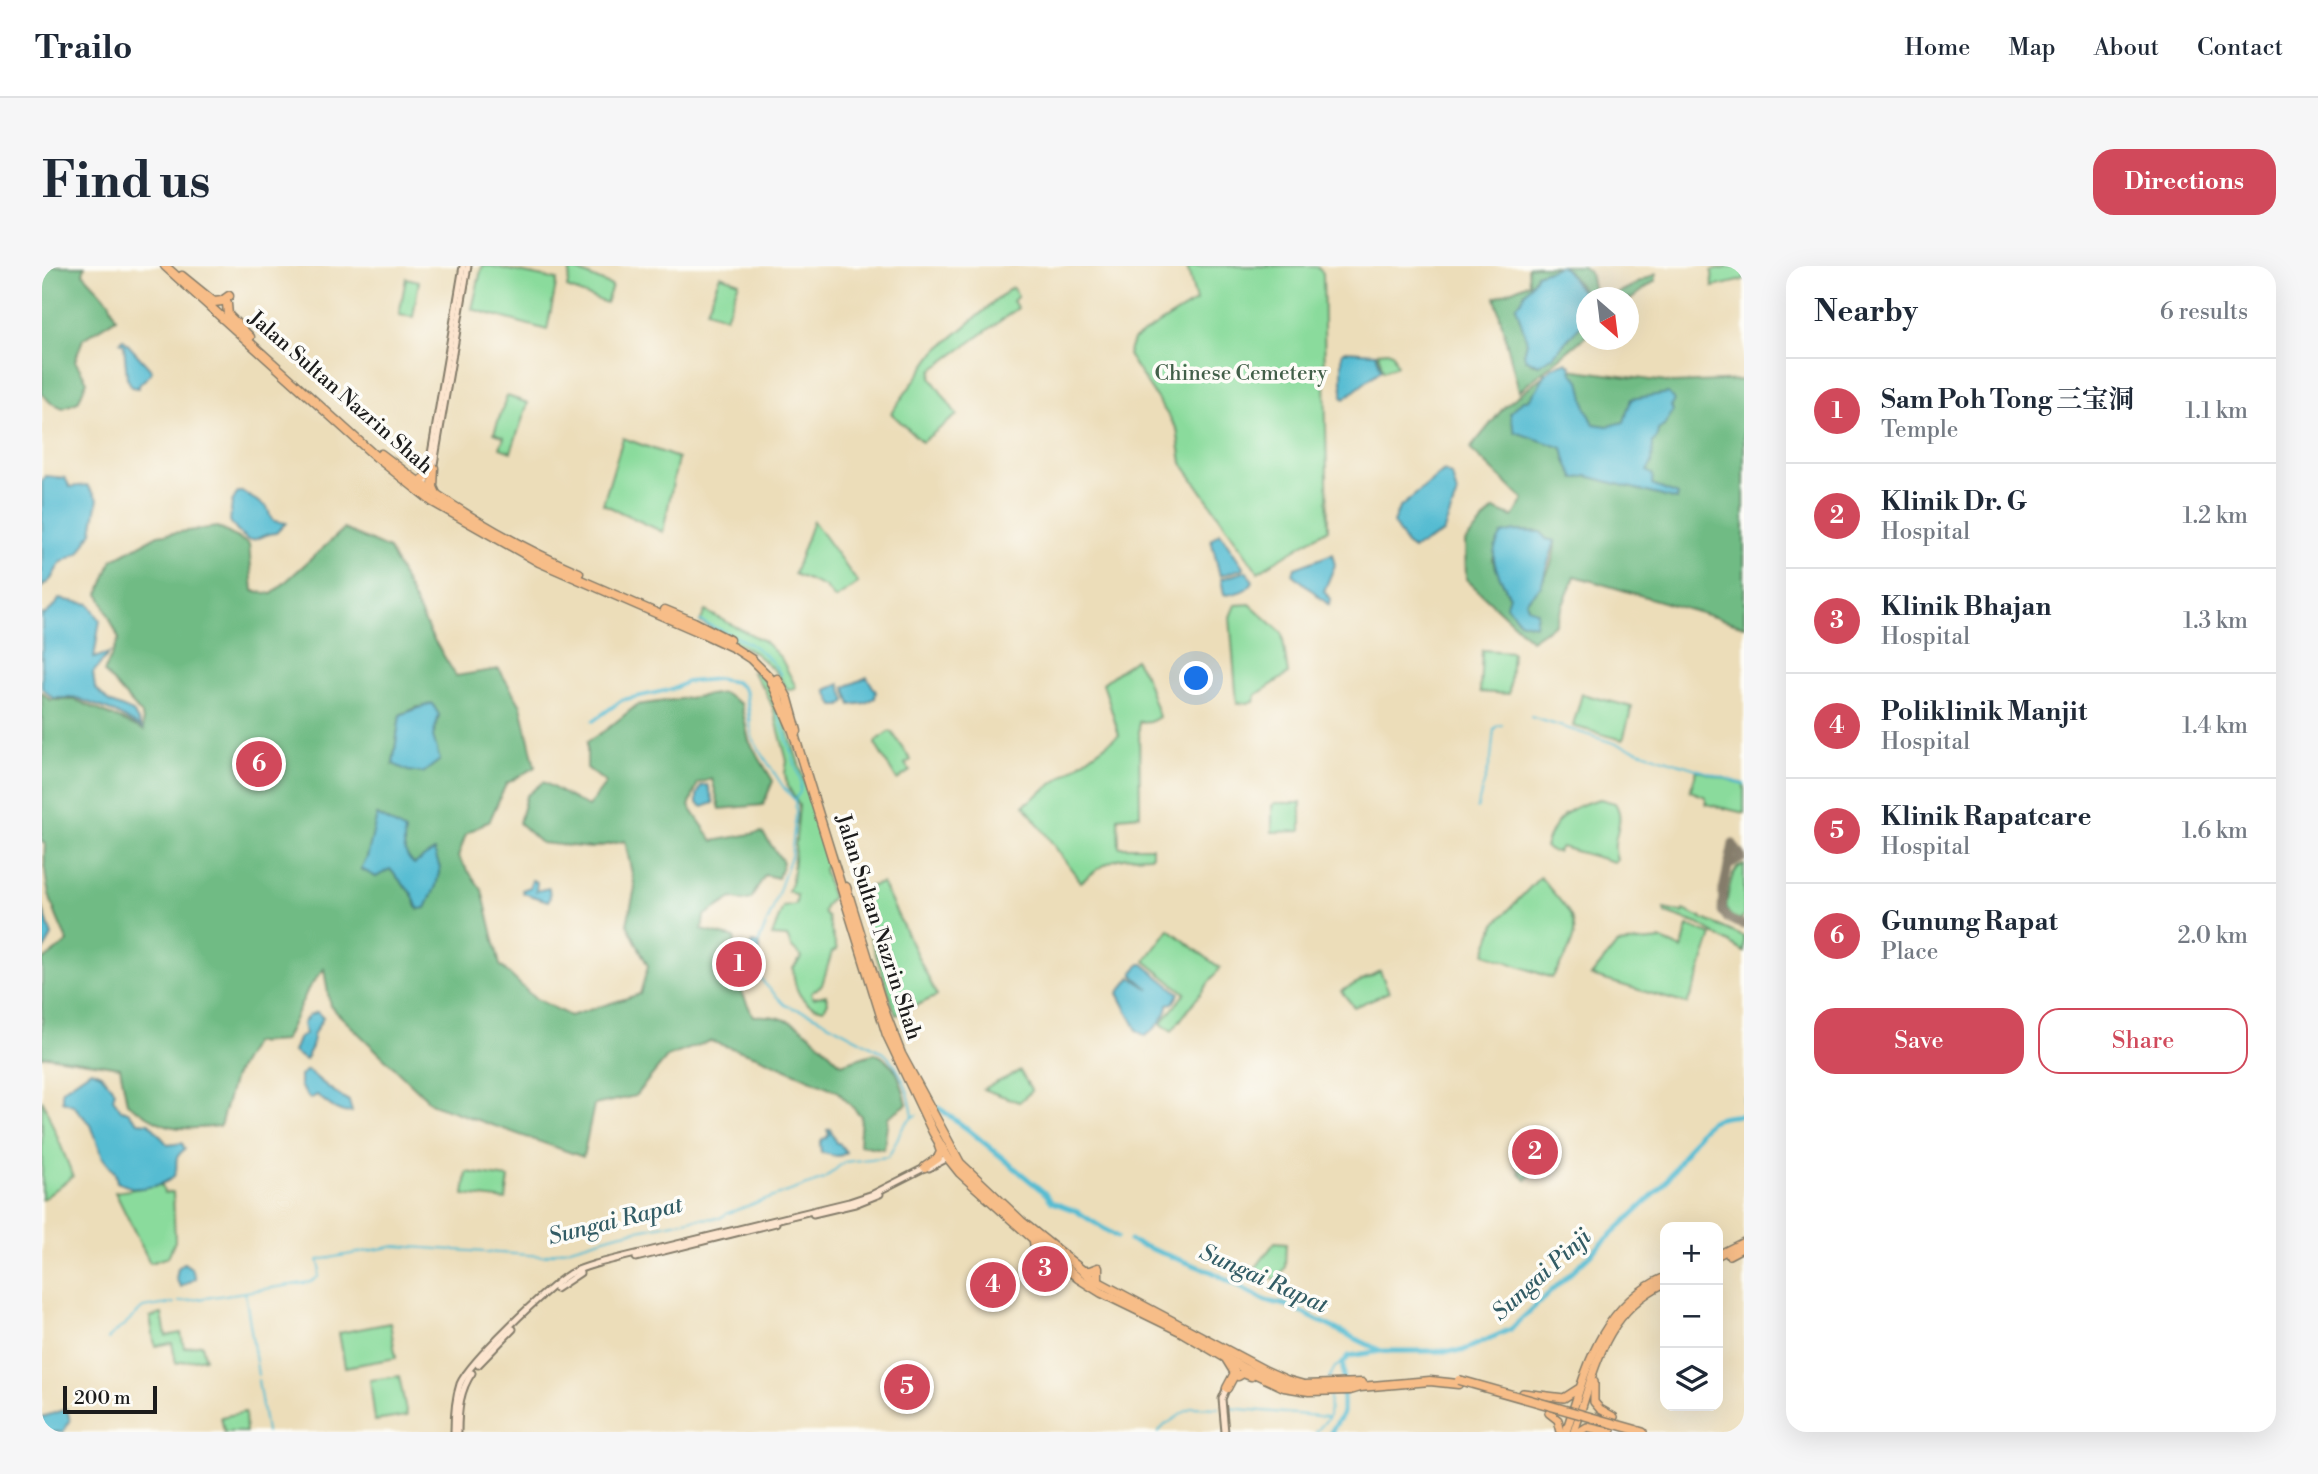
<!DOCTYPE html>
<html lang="en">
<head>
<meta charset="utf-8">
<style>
  body { margin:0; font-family:"Libre Bodoni","Noto Serif SC",serif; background:#f6f6f7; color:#1f2937 }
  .controls { position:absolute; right:21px; bottom:21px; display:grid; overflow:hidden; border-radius:14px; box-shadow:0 7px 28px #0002 }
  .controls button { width:63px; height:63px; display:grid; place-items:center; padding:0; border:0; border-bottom:2px solid #e0e1e3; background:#fff; color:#1f2937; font:35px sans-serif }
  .compass { position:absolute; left:1534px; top:21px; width:63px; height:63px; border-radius:50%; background:#fff; box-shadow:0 7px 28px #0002; rotate:152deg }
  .scale { position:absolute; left:21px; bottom:18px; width:94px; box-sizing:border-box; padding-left:7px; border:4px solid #1c1c1c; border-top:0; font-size:19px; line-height:24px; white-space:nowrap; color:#1c1c1c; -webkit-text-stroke:5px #fdfcf7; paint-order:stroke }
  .you { position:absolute; left:1155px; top:413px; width:24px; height:24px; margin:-18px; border:5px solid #fff; border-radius:50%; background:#1a73e8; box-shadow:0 0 0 10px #1a73e833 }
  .badge { display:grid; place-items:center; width:46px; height:46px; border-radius:50%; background:#d1495b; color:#fff; font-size:23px; font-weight:700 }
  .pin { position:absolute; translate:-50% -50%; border:4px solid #fff; box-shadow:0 2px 7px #0006 }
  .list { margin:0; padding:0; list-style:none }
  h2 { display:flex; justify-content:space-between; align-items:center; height:91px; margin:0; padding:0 28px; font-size:30px }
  h2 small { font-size:23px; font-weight:400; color:#747a83 }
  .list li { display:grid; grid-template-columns:46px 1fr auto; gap:21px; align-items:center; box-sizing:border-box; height:105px; padding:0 28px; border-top:2px solid #e0e1e3 }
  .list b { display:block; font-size:26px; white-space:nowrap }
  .list p { margin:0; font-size:23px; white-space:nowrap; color:#747a83 }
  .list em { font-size:23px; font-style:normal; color:#747a83 }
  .actions { display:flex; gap:14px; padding:21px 28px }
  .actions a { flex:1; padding:16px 0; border:2px solid #d1495b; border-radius:21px; text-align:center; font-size:24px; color:#d1495b }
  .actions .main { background:#d1495b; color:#fff }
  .icon { flex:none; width:38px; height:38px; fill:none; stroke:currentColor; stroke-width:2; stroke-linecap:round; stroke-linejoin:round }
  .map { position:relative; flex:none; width:1702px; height:1166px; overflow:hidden; border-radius:21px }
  header { display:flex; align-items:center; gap:42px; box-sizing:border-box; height:98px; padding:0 35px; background:#fff; border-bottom:2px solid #e0e1e3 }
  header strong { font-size:33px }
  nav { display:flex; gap:38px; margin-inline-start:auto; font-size:24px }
  .intro { display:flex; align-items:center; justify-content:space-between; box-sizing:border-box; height:168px; padding:0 42px }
  h1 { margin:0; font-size:49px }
  .button { padding:18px 32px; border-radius:21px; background:#d1495b; color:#fff; font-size:24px; font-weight:700 }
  main { display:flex; gap:42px; padding:0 42px }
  aside { flex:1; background:#fff; border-radius:21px; box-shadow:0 7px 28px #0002 }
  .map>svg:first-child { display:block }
  .green { fill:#8adb9c; stroke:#537c5c; stroke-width:2 }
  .forest { fill:#6fbb84; stroke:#466c50; stroke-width:2; fill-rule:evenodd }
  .water { fill:#54bcd2; stroke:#386c77; stroke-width:2 }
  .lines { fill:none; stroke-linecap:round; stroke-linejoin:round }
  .stream { stroke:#54bcd2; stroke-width:2 }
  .canal { stroke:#54bcd2; stroke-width:3.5 }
  .river { stroke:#54bcd2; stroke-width:5 }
  .taxiway { stroke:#847c6a; stroke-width:9 }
  .secondary-casing { stroke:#847c6a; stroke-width:9 }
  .primary-casing { stroke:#847c6a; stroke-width:10 }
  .trunk-casing { stroke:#847c6a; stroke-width:11 }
  .secondary { stroke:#fce5cf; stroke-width:5 }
  .primary { stroke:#f7bd88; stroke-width:7 }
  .trunk { stroke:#f7bd88; stroke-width:8 }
  .trunk-bridge-casing { stroke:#847c6a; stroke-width:11; stroke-linecap:butt }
  .trunk-bridge { stroke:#f7bd88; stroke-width:8 }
  .labels { text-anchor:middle; stroke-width:7; stroke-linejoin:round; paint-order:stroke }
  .park-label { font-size:21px; fill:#425f49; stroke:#fdfcf7 }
  .street-label { font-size:21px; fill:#1c1c1c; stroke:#fdfcf7 }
  .water-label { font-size:23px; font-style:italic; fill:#325c65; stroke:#fdfcf7 }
</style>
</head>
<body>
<header>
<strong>Trailo</strong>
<nav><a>Home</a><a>Map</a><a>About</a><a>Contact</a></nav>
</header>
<div class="intro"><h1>Find us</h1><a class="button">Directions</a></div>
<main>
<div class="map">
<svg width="1702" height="1166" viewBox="0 0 1702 1166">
  <rect width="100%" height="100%" fill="#fdfcf7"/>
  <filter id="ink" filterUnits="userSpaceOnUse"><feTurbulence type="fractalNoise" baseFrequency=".0143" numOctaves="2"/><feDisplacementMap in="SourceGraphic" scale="14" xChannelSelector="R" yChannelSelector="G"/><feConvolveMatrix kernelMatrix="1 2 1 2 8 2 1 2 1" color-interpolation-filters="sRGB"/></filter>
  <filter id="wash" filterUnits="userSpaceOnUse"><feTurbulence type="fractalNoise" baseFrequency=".00686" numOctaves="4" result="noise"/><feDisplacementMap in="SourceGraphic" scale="28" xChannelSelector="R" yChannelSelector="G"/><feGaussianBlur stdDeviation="1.57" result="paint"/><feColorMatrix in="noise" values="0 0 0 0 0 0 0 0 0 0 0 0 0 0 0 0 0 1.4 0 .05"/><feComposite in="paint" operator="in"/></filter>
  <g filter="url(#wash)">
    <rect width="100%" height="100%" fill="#ecddb9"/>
    <g class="green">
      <polygon points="440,0 450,0 515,14 505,64 430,43"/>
      <polygon points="1145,0 1274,0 1281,7 1286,263 1216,306 1140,197 1135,163 1086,89 1091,74 1154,35"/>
      <polygon points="1691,0 1702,0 1702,14 1671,21 1670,5"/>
      <polygon points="529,2 570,20 564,37 525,22"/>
      <polygon points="678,9 697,16 684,51 665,44"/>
      <polygon points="364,12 377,15 371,51 357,49"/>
      <polygon points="970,21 976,30 971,35 976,42 890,104 889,112 915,149 880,176 849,147 893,86"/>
      <polygon points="1346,85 1351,88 1355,100 1341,105 1336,86"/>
      <polygon points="465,130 486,137 469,186 458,182 462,171 452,167"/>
      <polygon points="581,172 636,192 621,266 561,238"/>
      <polygon points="771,255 816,317 793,333 783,321 752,308"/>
      <polygon points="1208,338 1240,367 1246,408 1214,429 1212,436 1195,438 1188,351 1193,339"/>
      <polygon points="663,345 722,375 739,392 754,421 753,423 746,424 733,405 714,388 658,356"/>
      <polygon points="1440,384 1470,386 1467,428 1438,426"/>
      <path d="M 1093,393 L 1103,409 L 1117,451 L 1110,455 L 1097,456 L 1098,549 L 1076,551 L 1077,581 L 1110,581 L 1110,590 C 1070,591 1071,592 1039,616 L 982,539 L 1077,469 L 1061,417 Z"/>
      <path d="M 710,406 L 717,407 L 737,436 L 788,595 L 782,603 L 790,632 L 784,639 L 781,646 L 785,650 L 795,684 L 790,686 L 780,719 L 769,727 L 771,732 L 784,729 L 786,736 L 782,743 C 759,740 752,724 751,702 L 760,691 L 750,682 L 745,671 L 730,670 L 741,641 L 754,639 L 755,629 L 746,625 L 750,614 L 757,539 L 745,519 L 743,507 L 745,495 L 731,442 L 723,424 Z"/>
      <polygon points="1540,428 1590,441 1581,474 1531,460"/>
      <polygon points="846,466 850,466 869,494 863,498 868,505 855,514 833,478 834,475"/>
      <polygon points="1655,504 1702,518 1702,547 1664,538 1664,531 1648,525"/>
      <path d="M 1558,533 L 1573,537 C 1582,551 1575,562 1573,577 C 1572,584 1574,589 1575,594 L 1572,596 L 1519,581 L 1515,586 L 1508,585 L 1503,581 C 1512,552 1528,540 1558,533 Z"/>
      <polygon points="1233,537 1259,537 1259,565 1230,566 1230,540"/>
      <path d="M 1702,599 L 1702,649 L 1698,654 C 1692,652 1687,650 1685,644 C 1683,638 1689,611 1693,605 C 1695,601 1697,601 1702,599 Z"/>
      <path d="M 1498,611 C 1537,657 1545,658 1510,712 L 1443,688 L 1453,658 Z"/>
      <polygon points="840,617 895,730 854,749 813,625"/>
      <polygon points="1622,643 1641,647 1642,644 1702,671 1702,686 1656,658 1623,647"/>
      <polygon points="1646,660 1670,669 1656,712 1645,738 1549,710 1575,678 1620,674 1640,683"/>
      <polygon points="1127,663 1178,702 1130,765 1119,758 1143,727 1103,695"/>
      <polygon points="1338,705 1347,726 1312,741 1299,725"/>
      <polygon points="978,805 990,825 977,836 941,823"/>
      <polygon points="0,833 31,910 0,934"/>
      <polygon points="1478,893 1480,895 1482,893 1494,904 1484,914 1477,906 1478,904 1473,898"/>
      <polygon points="425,906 467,912 464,934 422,929"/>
      <polygon points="120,919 122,927 131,926 133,975 126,991 108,997 73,926"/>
      <polygon points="1233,976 1244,977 1243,1002 1235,1014 1212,1004"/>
      <polygon points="120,1048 124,1070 139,1067 142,1082 160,1078 163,1092 134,1097 130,1077 113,1080 108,1051"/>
      <polygon points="348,1057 354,1092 303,1101 297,1067"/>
      <polygon points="357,1110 365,1150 333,1155 328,1114"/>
      <polygon points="203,1146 204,1166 182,1166 179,1151"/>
    </g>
    <g class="forest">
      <polygon points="0,0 43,0 41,7 67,35 74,52 41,73 33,95 45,115 36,136 21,142 9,137 0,128"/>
      <path d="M 1494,0 L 1540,0 L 1548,7 L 1553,31 L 1545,31 C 1538,20 1530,9 1520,0 L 1494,8 L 1487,23 L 1485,76 L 1482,88 L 1489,97 L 1497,99 L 1511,90 L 1544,53 L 1544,70 L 1477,125 L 1453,31 L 1487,17 L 1486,1 Z"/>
      <polygon points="1614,8 1614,14 1587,35 1587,32 1568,31"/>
      <path d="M 1512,101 L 1631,117 L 1702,114 L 1702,360 L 1533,310 L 1513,358 L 1489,374 L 1424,313 L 1423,276 L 1452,243 L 1471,251 L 1482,234 L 1428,183 L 1463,140 ZM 1473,265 L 1499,266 L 1504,273 L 1513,275 C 1513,298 1500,319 1484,335 L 1486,341 L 1467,330 L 1450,293 Z"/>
      <path d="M 175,261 L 207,278 L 211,325 L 230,328 L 302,263 L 347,283 L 389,369 L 414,410 L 457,403 L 479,440 L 493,501 L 464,518 L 448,554 L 424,568 L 416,591 L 440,624 L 458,699 L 492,732 L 528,750 L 598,728 L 606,700 L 585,658 L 593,622 L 583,575 L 549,582 L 499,577 L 477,557 L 484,530 L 501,516 L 546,541 L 564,517 L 545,502 L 545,476 L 565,463 L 595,439 L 681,427 L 699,438 L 707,475 L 731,515 L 721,539 L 678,543 L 670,513 L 656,517 L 647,540 L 671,575 L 720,566 L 741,596 L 736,612 L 723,609 L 709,633 L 701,635 L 690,632 L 662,650 L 660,664 L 693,672 L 690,705 L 711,750 C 755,747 770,770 799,798 L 833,787 C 857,799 858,814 865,838 L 846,851 L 842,883 L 817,879 L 819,850 L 795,825 L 717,791 L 668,775 L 625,791 L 593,830 L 552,839 L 541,891 L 390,838 L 288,740 L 282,703 L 266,723 L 242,775 L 211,777 L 192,811 L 178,860 C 131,865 125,864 85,837 L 78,801 L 5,790 L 0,791 L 0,695 L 26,676 C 10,643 0,617 3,578 L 0,575 L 0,426 L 8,434 L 34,434 L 102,464 L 100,449 L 62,406 L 77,373 L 57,328 L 70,294 L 116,269 ZM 376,441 L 382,441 L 397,449 L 391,470 L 351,498 L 358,449 ZM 336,549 L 355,562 L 365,592 L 372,599 L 392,586 L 376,643 L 370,628 L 348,603 L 319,603 L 325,592 Z"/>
    </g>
    <g class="water">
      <path d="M 1519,0 C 1526,6 1529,11 1533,17 C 1546,34 1545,32 1544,53 L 1511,90 L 1497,99 L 1484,94 L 1482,88 L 1485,76 L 1474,40 L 1480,34 C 1481,24 1492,19 1494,8 Z"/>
      <path d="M 81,73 L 110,105 C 107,113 98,114 96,122 L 90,121 L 85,112 L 82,79 L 78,76 Z"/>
      <polygon points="1303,85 1334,87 1339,104 1302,133 1300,131 1300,86"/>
      <path d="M 1524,96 L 1529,100 L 1530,107 L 1538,114 L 1544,142 L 1552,158 L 1566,160 L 1582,156 L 1589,133 L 1626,127 L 1632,134 L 1629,140 L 1631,145 L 1622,160 L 1616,164 L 1615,172 L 1611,176 L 1610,197 L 1605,205 L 1611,209 L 1610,219 L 1636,229 L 1635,234 L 1545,210 L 1533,213 L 1524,195 L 1521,182 L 1473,166 L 1468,147 L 1481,134 L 1486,134 C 1502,120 1498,101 1524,96 Z"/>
      <polygon points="1402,205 1410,210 1415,228 1401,267 1371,283 1364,278 1351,257 1357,242"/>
      <polygon points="3,210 23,212 28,221 45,219 56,233 50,266 37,287 18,297 9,313 0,321 0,216"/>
      <path d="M 196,226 L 200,226 L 225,241 L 229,252 L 232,255 L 244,257 L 234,267 C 223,267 216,275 206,274 L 195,265 L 188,255 L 190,236 Z"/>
      <path d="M 1473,265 L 1499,266 L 1504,273 L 1513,275 L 1499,320 L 1484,335 L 1486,341 L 1495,346 L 1493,359 L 1477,355 L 1464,339 L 1467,329 C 1456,306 1443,292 1460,268 Z"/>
      <polygon points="1178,267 1202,302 1178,310 1169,273"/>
      <polygon points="1290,288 1293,299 1282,325 1288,333 1287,339 1251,308 1253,302"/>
      <path d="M 1204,305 L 1211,315 C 1206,325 1195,327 1185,329 L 1182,328 L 1179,313 Z"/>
      <polygon points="17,333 47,338 58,354 52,392 67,387 51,407 53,422 67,436 91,446 100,462 69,445 35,432 11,432 0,422 0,348 2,349 13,340"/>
      <polygon points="825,411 834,426 833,432 823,437 809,439 803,421"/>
      <polygon points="798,418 804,435 799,440 792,440 784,424"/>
      <polygon points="390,437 397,449 391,470 398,494 381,507 366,505 351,498 358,449"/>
      <polygon points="666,519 672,537 661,541 655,537 655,530 659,520"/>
      <path d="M 335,549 L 363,565 C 361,579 361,588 372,598 L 392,585 L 398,602 L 394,620 L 384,642 L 376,643 L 370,628 L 348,603 L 334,611 L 319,603 L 325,592 Z"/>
      <polygon points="490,614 495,616 494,625 507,622 508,632 506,635 481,627 480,624 488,621"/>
      <polygon points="0,640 10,670 0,687"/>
      <polygon points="709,677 718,678 717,698 707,697"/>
      <path d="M 1098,698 L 1101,698 L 1137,727 L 1131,737 L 1126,738 C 1127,748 1112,765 1103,770 L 1095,764 L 1076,727 L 1089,711 L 1108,724 L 1092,710 L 1091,706 Z"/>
      <polygon points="275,746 281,752 271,769 270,781 263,794 251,786 256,773 263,768 261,757 267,749"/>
      <path d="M 49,804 L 59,808 L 73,825 L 71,832 L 79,844 L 86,846 L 96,856 L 107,857 L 126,879 L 140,877 L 143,883 C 128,895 138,896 133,908 C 129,918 102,923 92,922 C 86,921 80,918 75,916 L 73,907 L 61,892 L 49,859 L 31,839 L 20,835 L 20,824 Z"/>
      <path d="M 265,804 C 277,814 293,828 307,835 L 310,846 C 297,849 285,837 275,829 L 268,833 L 258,820 L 258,810 Z"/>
      <path d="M 788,863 L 794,877 L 797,877 L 804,886 C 798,893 788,889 779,886 L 778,878 L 780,873 L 784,872 L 787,868 L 785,864 Z"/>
      <polygon points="142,997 149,1002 154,1012 139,1021 134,1013 136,1002"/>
      <polygon points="25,1143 28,1155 21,1166 0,1166 0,1151"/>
    </g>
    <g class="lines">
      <g class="stream">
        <path d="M 658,355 C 688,369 722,378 739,409"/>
        <polyline points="735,444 759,516 758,526 753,533"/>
        <polyline points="1489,451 1702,518"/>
        <polyline points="708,456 710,472 742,522 753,534 754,546 749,590 730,645 715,680"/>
        <polyline points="1435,542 1449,493 1452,463 1455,460 1460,459"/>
        <path d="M 714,704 L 722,717 L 743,739 L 769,748 L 842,787 C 859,802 868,828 871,850"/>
        <polyline points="1701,836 1702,832"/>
        <polyline points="203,1026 216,1109"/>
        <path d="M 137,1036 L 269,1016 L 276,1011 L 278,1001 L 276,994 L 354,980 L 501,990 L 576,968 L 652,953 L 678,952 L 686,947 L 782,913 L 802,896 L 846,891 C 856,877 858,855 875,849"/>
        <polyline points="66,1073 101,1042 132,1037"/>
        <polyline points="1287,1112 1293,1101 1301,1097"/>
        <polyline points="216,1114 224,1166"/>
        <polyline points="1186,1142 1287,1151"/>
        <polyline points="1116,1166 1123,1159 1150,1141 1177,1142"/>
        <polyline points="1274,1166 1287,1151 1288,1130"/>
      </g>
      <polyline class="canal" points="551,455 580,434 631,423 644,416 675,413 693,416 700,421 704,427 708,456"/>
      <g class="river">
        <polyline points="891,843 897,842 928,865 1004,928 1010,936 1034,945 1075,971"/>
        <polyline points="1088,975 1170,1006 1224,1035 1244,1039 1337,1084"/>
        <path d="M 1289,1166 L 1301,1147 L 1301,1097 L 1307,1090 L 1339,1085 L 1420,1085 L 1469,1063 L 1618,923 C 1631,908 1656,862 1669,855 C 1678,850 1692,850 1702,849"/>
      </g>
      <g class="taxiway">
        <polyline points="1691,578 1681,624 1680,645 1686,653 1702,659"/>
        <polyline points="1686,600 1700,592 1691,578"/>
      </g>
    </g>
  </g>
  <g filter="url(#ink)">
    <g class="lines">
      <defs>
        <g id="secondary">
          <polyline points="391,204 426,0"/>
          <polyline points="383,223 421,0"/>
          <polyline points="887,902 906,892"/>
          <polyline points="771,948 813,938 838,928"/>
          <polyline points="594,992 734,957"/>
          <polyline points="514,1023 538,1007"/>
          <polyline points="436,1099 471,1063"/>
          <path d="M 412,1166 C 412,1150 413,1133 418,1118 C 427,1096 505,1022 527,1008 C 536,1003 547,1000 557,997 L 807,936 L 831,928 L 884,901"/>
          <path d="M 416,1166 C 416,1144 418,1124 430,1107"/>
          <polyline points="1183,1166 1180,1133 1185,1121"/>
        </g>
        <g id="primary">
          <polyline points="1676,989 1702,976"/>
          <polyline points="1687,989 1702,981"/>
          <polyline points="1552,1116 1552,1136 1558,1143 1572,1151"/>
          <polyline points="1481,1127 1522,1132 1536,1123"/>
          <polyline points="1507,1147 1516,1154 1519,1166"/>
          <polyline points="1594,1164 1601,1166"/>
          <path d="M 1524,1166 C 1544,1104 1558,1040 1623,1011"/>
          <path d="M 1532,1166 C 1553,1105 1560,1047 1623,1017"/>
          <polyline points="1537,1166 1545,1161 1566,1166 1569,1164"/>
        </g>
        <g id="trunk">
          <polyline points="123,0 332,189 391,236 497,296 660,367 692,382 709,393 728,412 751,465 845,769 891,866 906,892 918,907 1017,996 1036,1012 1060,1027 1138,1065 1201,1102 1242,1121 1267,1125 1308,1124 1318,1121 1388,1115 1416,1118"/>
          <polyline points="140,10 172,36 180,35 187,30"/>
          <polyline points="185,38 186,49 208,71"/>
          <path d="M 339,188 C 403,238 463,275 537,307"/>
          <polyline points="392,202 391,221 395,230"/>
          <polyline points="374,216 379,215 386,209"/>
          <polyline points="623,344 652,356 687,374"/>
          <polyline points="735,413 746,433 755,465"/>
          <polyline points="804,621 842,744 859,788 918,897 979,955 1051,1013 1224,1105 1244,1114 1262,1119 1320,1117"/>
          <polyline points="883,901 896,892 899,886 897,880"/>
          <polyline points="986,996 993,984 992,975"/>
          <polyline points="1041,1005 1048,1005 1056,1002 1056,1016"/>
          <polyline points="1196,1110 1201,1107 1209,1110"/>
          <polyline points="1185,1122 1193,1107 1185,1094"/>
        </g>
      </defs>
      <use href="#secondary" class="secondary-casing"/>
      <use href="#primary" class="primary-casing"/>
      <use href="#trunk" class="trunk-casing"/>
      <use href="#secondary" class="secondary"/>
      <use href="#primary" class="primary"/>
      <use href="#trunk" class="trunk"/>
      <defs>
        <polyline id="trunk-bridge" points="1417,1114 1594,1164"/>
      </defs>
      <use href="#trunk-bridge" class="trunk-bridge-casing"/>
      <use href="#trunk-bridge" class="trunk-bridge"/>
    </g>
  </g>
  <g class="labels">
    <g class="park-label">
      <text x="1199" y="114">Chinese Cemetery</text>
    </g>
    <g class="street-label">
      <text transform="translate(299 126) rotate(41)" y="7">Jalan Sultan Nazrin Shah</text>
      <text transform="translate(837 661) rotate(72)" y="7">Jalan Sultan Nazrin Shah</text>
    </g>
    <g class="water-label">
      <text transform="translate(573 954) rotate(-14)" y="8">Sungai Rapat</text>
      <text transform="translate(1499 1008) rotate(-42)" y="8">Sungai Pinji</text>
      <text transform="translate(1222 1012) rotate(24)" y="8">Sungai Rapat</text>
    </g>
  </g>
</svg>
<div class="controls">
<button>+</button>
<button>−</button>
<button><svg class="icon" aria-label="layers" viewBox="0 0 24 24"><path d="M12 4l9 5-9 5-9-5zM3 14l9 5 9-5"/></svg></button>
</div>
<svg class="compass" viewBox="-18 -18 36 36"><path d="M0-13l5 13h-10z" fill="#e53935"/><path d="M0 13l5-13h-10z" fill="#747a83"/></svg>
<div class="scale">200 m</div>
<div class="you"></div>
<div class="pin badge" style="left:697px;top:698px">1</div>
<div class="pin badge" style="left:1493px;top:886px">2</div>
<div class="pin badge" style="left:1003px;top:1003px">3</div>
<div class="pin badge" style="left:951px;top:1019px">4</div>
<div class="pin badge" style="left:865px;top:1121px">5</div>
<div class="pin badge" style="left:217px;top:498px">6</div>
</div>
<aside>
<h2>Nearby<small>6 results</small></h2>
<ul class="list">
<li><span class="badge">1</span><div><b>Sam Poh Tong 三宝洞</b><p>Temple</p></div><em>1.1 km</em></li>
<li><span class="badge">2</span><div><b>Klinik Dr. G</b><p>Hospital</p></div><em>1.2 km</em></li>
<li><span class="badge">3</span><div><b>Klinik Bhajan</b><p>Hospital</p></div><em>1.3 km</em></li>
<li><span class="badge">4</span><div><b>Poliklinik Manjit</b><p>Hospital</p></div><em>1.4 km</em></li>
<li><span class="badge">5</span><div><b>Klinik Rapatcare</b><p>Hospital</p></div><em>1.6 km</em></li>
<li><span class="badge">6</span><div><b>Gunung Rapat</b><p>Place</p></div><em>2.0 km</em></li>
</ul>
<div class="actions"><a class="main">Save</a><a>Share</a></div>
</aside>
</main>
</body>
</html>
